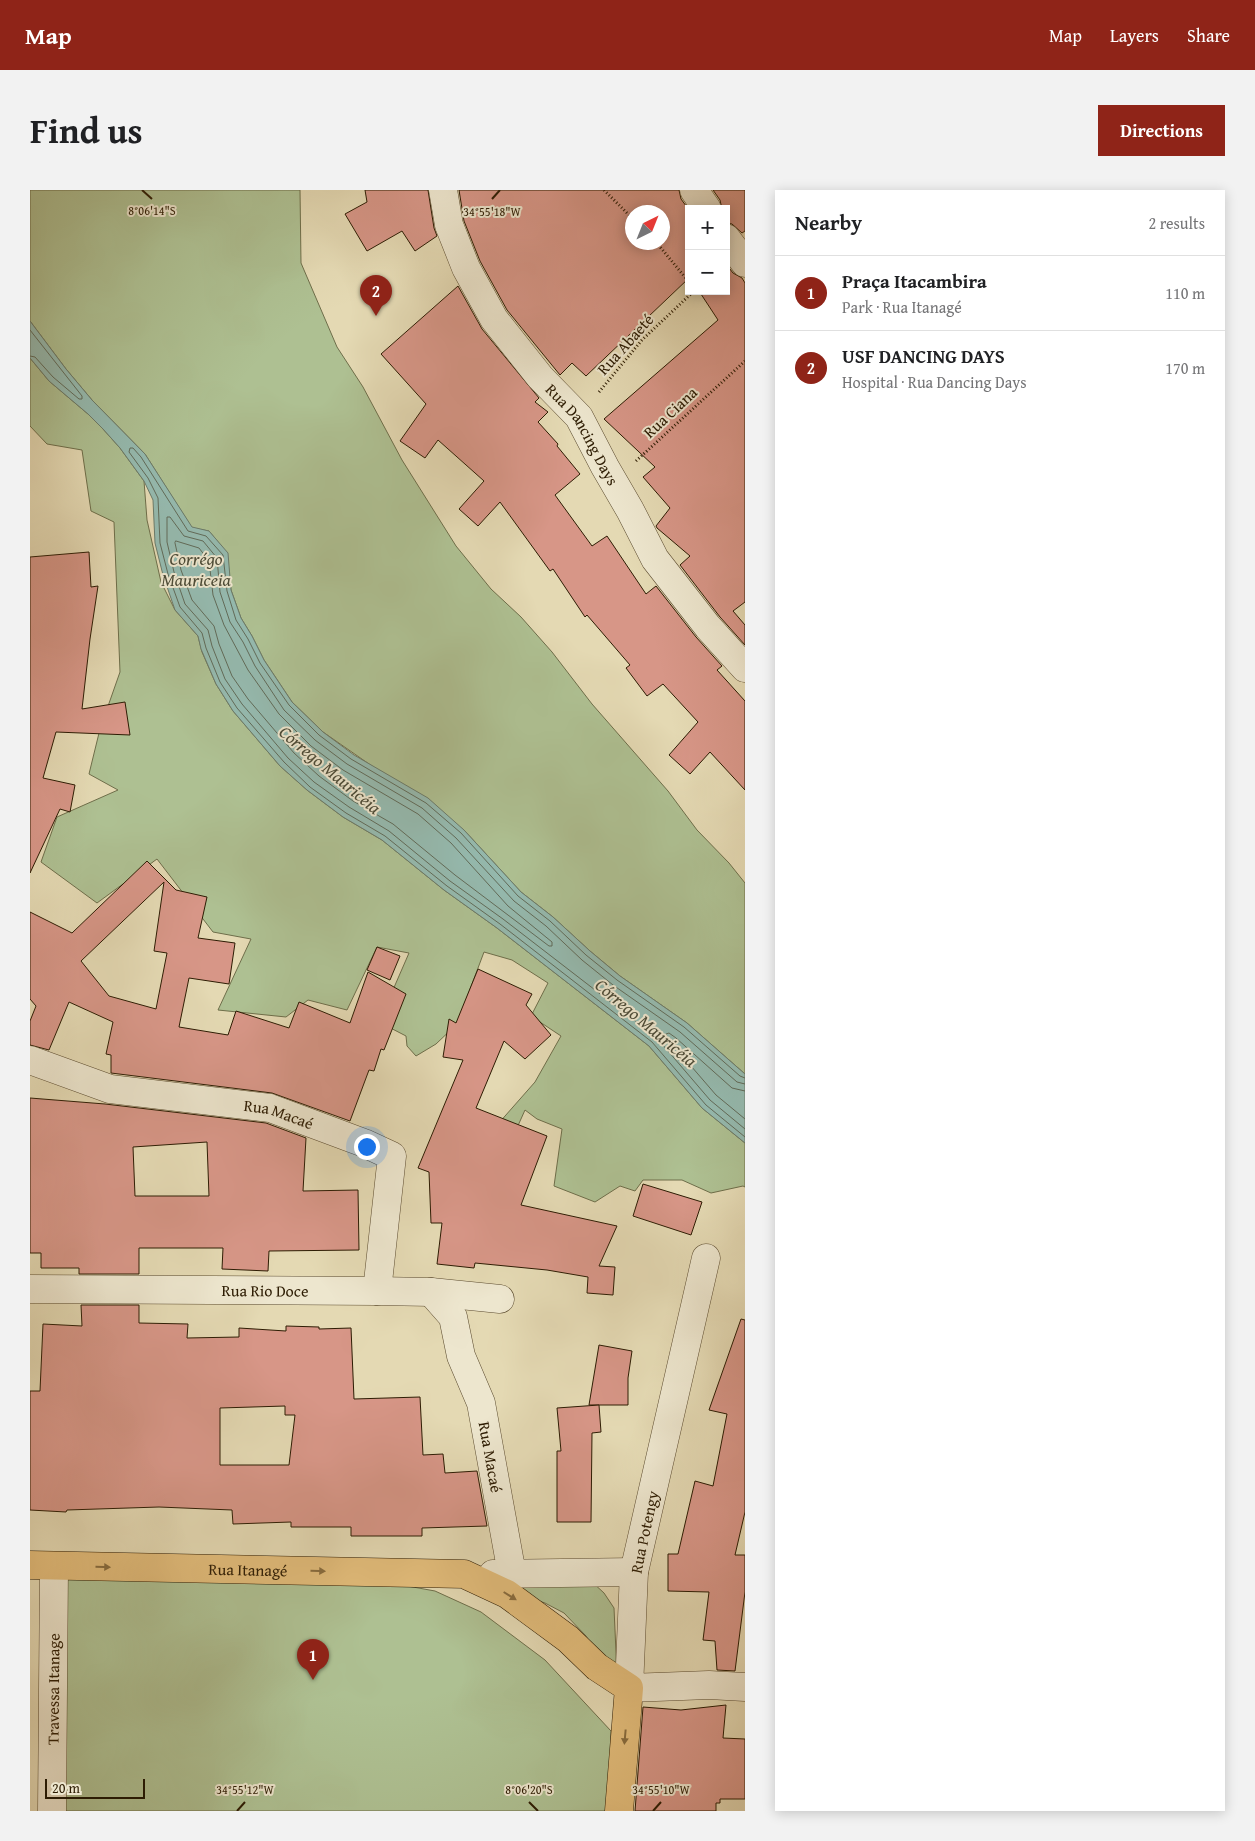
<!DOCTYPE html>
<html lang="en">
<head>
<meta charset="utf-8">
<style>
  body { margin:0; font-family:"Gentium Book Plus",serif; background:#f2f2f2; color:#202124 }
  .controls { position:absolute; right:15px; top:15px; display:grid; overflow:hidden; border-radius:0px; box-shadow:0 2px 12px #0003 }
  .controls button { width:45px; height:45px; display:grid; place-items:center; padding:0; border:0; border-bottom:1px solid #e0e0e0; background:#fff; color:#202124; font:25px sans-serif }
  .compass { position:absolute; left:595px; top:15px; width:45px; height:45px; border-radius:50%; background:#fff; box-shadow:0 2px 12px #0003; rotate:43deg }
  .scale { position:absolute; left:15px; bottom:12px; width:100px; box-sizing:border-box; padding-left:5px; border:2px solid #2d1c03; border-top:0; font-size:14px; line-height:18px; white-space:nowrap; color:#2d1c03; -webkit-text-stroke:4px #ede6ce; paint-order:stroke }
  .you { position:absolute; left:336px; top:956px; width:18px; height:18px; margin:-12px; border:4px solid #fff; border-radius:50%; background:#1a73e8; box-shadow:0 0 0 8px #1a73e833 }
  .badge { display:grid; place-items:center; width:32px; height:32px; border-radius:50%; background:#8f2418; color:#fff; font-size:16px; font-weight:700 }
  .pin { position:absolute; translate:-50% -41px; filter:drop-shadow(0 1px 2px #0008) }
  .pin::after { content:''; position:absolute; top:26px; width:18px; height:15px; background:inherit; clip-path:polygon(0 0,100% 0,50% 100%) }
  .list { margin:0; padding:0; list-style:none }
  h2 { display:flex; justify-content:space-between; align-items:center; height:65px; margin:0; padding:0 20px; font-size:21px }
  h2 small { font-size:16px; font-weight:400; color:#757577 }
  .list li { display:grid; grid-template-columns:32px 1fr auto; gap:15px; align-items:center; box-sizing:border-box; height:75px; padding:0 20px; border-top:1px solid #e0e0e0 }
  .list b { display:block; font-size:19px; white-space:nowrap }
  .list p { margin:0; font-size:16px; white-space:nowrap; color:#757577 }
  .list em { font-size:16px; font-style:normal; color:#757577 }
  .map { position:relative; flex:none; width:715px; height:1621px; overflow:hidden; border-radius:0px }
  header { display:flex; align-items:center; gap:30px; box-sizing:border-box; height:70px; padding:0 25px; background:#8f2418; color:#fff }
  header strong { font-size:24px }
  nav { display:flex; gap:28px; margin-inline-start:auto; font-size:18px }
  .intro { display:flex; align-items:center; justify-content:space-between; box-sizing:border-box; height:120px; padding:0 30px }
  h1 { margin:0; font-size:35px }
  .button { padding:12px 22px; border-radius:0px; background:#8f2418; color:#fff; font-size:18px; font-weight:700 }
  main { display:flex; gap:30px; padding:0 30px }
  aside { flex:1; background:#fff; border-radius:0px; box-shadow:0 2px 12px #0003 }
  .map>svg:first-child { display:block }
  .green { fill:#aec092; stroke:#6e6e4a }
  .water { fill:#95baaf; stroke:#6b7b6a }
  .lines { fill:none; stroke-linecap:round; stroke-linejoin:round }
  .shore { stroke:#616b59; stroke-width:1 }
  .building { fill:#d79687; stroke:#2d1c03; fill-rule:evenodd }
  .minor-casing { stroke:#5b4b2f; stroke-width:29 }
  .major-casing { stroke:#2d1c03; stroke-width:29 }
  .path { stroke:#2d1c03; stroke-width:3; stroke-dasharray:1 2.5; stroke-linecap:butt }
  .minor { stroke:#ede6ce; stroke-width:28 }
  .major { stroke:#e2bc7a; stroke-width:28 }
  .oneway { fill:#886c3e }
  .ticks { fill:none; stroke:#2d1c03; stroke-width:2 }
  .labels { text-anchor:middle; stroke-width:4; stroke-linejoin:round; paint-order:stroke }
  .street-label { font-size:16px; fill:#2d1c03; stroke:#ede6ce }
  .water-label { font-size:18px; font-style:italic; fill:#4c4b37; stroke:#ede6ce }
  .ticks-label { font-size:12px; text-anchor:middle; fill:#2d1c03; stroke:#ede6ce; stroke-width:4; stroke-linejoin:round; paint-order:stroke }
</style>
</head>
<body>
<header>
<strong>Map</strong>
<nav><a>Map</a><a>Layers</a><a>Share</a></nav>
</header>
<div class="intro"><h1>Find us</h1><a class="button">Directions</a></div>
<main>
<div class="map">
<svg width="715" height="1621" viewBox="0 0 715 1621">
  <rect width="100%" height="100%" fill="#e4d9b3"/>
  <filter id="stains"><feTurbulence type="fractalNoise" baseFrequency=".004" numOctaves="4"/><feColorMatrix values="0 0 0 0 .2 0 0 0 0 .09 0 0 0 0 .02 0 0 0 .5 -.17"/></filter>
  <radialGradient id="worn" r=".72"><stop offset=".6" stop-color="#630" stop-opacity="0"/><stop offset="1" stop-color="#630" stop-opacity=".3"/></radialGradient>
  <g class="green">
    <polygon points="0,0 270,0 271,73 307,157 333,197 372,270 426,356 461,399 491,427 522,462 562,514 638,601 667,640 699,673 715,693 715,884 657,833 590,786 560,761 523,727 491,702 434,640 293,542 262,512 234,470 222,446 211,428 201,400 197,363 179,341 162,338 115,264 62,210 36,179 0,131"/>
    <polygon points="0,168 19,191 58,224 73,239 90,258 114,291 117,330 131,392 145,420 168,446 172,462 186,494 203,521 250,576 277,600 313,627 352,650 414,700 467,738 619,856 672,918 715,953 715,997 713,996 681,1003 652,990 613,990 605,1001 590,996 565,1012 524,996 532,939 507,929 495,920 482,949 468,934 505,892 531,846 501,826 518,793 482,770 454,762 427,834 406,854 386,866 377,856 376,846 349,832 379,763 347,757 317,820 278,810 256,827 188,820 221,749 183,742 127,669 67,713 11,672 27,627 88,600 59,584 70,539 90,482 84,332 61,321 52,260 17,254 0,236"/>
    <polygon points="36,1376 361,1393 405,1401 451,1422 515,1470 581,1541 579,1621 28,1621"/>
    <polygon points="561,1391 574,1403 584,1418 587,1485 572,1474 556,1446 534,1423 515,1413 489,1404 476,1396"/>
  </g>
  <polygon class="water" points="0,131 36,179 62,210 115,264 162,337 179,341 198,363 201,400 211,428 222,446 234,470 262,512 293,542 324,565 398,608 434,640 491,702 523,727 560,761 590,786 657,833 715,884 715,953 672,918 619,856 467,738 414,700 352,650 313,627 277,600 250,576 203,521 186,494 171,459 168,446 145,420 133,385 125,353 123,310 114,291 90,258 73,239 58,224 19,191 0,168"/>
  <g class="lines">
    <g class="shore">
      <polyline points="0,140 52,206 52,209 49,209 23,187 5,167 0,166"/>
      <polygon points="146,351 169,358 179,371 183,405 194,435 218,480 249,524 281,556 313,580 388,624 421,653 478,716 522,752 522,756 519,756 425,685 363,634 323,611 289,586 264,563 218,509 202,486 189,454 184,436 162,410 151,380 145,353"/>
      <polyline points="715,888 710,886 654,837 587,790 556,765 520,731 488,706 431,643 396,613 321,569 289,545 259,515 230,473 218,449 206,430 197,401 193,365 176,346 158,341 111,267 103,258 100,258 99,262 118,288 128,308 130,353 138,384 150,417 172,443 176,458 190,492 207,518 254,572 280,597 316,623 355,646 417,696 470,734 622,852 676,915 715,947"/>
      <polyline points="715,894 707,892 650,842 583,795 552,770 516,736 484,711 426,648 392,618 317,574 285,550 254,520 225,476 213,452 200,432 190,402 187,368 173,351 154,346 140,327 137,327 137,352 144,382 155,414 178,440 182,456 195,489 212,514 258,568 284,592 319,617 359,641 420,691 473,729 626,847 680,910 715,939"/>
      <polyline points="715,901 702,898 646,848 639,843 636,844 636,847 686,905 715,929"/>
    </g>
  </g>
  <g class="building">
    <polygon points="335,0 398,0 404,38 407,46 385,61 372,41 337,61 315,24 337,12"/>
    <path d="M 429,0 L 649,0 L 651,9 L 659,20 L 659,88 L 556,186 L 542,173 L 530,185 L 477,120 L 450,71 L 434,31 ZM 602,22 L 632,22 L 632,52 L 602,52 Z"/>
    <polygon points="683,0 715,0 715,41 712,43 702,34 696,33 696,19 692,19 690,10"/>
    <polygon points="696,74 703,83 712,88 715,93 715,412 703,421 715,435 715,455 690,427 650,375 660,366 627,338 626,336 640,318 613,287 625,277 574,229 688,130 669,101 696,101"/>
    <polygon points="428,96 452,139 509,208 505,212 518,222 508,232 528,254 527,256 550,284 525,305 562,356 577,346 616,404 626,396 666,447 692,476 687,480 715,511 715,600 680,562 660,584 639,565 668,532 633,494 617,506 596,478 600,475 557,425 555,427 523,379 520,381 470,312 448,336 429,319 454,291 408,250 395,268 370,251 396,214 351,164"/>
    <polygon points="59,362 61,397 68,396 60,449 52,519 95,512 100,545 26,542 13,588 45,595 40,622 30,619 0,683 0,367"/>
    <path d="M 117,671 L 146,700 L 177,707 L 168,748 L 205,753 L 199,794 L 159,788 L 149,837 L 198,845 L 206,821 L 259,838 L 269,812 L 320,833 L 338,782 L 376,804 L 354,860 L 351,859 L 344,881 L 339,880 L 320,931 L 242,903 L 81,883 L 81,865 L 76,864 L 83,832 L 39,812 L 19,860 L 0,855 L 0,831 L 6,816 L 0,809 L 0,722 L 42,743 ZM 134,692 L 124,761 L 137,763 L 126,819 L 79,806 L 51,771 Z"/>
    <polygon points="347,757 370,766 360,790 337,780"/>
    <polygon points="448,779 502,804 496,815 521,845 495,869 474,851 446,918 517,946 491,1015 587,1036 569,1076 585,1077 583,1105 557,1103 558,1087 517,1080 445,1073 444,1078 407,1074 412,1033 401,1033 399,982 388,978 433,870 413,867 419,829 426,833"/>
    <path d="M 0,908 L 75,914 L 236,933 L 276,948 L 273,1001 L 328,1000 L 329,1060 L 239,1061 L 238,1081 L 192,1079 L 193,1058 L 109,1058 L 109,1084 L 49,1084 L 49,1078 L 11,1078 L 11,1063 L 0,1063 ZM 177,952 L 179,1006 L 105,1006 L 103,957 Z"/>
    <polygon points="613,994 672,1012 661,1045 603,1026"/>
    <path d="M 51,1115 L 109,1115 L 109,1133 L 158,1134 L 157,1148 L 209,1147 L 209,1138 L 256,1141 L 256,1136 L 289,1137 L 289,1139 L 321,1138 L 324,1209 L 390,1207 L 393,1265 L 413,1264 L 415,1283 L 447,1281 L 457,1336 L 392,1338 L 392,1346 L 321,1346 L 321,1337 L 261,1337 L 261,1332 L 203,1334 L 202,1320 L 129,1317 L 37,1320 L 36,1322 L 0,1320 L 0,1201 L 10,1201 L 13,1134 L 52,1136 ZM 255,1216 L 255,1225 L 265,1225 L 259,1275 L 190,1275 L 190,1218 Z"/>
    <polygon points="711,1129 715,1130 715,1322 705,1365 715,1365 715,1402 705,1481 687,1480 685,1451 673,1450 679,1402 638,1401 638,1364 648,1364 665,1291 683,1296 697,1224 679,1220"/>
    <polygon points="569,1155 602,1161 598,1188 598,1215 559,1215"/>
    <polygon points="569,1215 571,1242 562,1243 561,1332 527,1332 527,1261 531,1261 527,1218"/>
    <polygon points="696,1515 693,1548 715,1549 715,1609 690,1609 690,1613 686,1613 686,1621 605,1621 613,1517 651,1520"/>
  </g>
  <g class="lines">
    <defs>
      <g id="minor">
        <path id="s1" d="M 413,0 L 419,35 L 436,78 L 464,129 L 510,187 L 549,227 L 575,277 L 600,320 L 625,369 L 678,437 L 715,478"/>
        <polyline points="664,0 677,19"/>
        <polyline points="696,48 715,73"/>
        <path id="s2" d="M 0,870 L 80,899 L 240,918 L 334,953 L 362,966 L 347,1101"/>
        <polyline points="676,1068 604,1382 599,1498 679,1495 715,1497"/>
        <path id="s3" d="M 0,1099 L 347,1101 L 401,1102 L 470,1109"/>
        <path id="s4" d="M 401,1102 L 423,1127 L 431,1166 L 451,1213 L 482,1384"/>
        <polyline points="463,1384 604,1382"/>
        <path id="s5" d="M 22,1621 L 24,1376"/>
      </g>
      <g id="major">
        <path id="s6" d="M 0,1375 L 434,1384 L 477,1404 L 538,1449 L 567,1477 L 599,1498 L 589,1621"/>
      </g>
    </defs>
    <use href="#minor" class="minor-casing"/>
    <use href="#major" class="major-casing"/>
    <g class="path">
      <polyline points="574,0 602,28"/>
      <polyline points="626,52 659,92"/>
      <polyline points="569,202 612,150 664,101"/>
      <polyline points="606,271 715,171"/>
    </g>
    <use href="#minor" class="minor"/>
    <use href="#major" class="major"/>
  </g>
  <defs><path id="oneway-solid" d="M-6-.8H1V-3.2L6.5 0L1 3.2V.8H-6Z" transform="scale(1.25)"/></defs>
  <g class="oneway">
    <use href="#oneway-solid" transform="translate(73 1377) rotate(1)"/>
    <use href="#oneway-solid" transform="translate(288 1381) rotate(1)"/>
    <use href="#oneway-solid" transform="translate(480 1406) rotate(32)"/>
    <use href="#oneway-solid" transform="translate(595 1547) rotate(95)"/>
  </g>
  <path class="ticks" d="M 112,0 L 122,9M 462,9 L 470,0M 499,1612 L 508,1621M 207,1621 L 215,1612M 623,1621 L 631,1612"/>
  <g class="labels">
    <g class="street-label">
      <text transform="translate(595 154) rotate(-48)" y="6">Rua Abaeté</text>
      <text transform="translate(640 222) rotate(-43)" y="6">Rua Ciana</text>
      <text dy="6" stroke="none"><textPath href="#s1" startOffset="286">Rua Dancing Days</textPath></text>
      <text dy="6" stroke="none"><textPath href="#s2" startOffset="256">Rua Macaé</textPath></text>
      <text dy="6" stroke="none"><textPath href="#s3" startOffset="235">Rua Rio Doce</textPath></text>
      <text dy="6" stroke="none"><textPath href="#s4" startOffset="179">Rua Macaé</textPath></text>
      <text transform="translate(614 1342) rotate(-78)" y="6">Rua Potengy</text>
      <text dy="6" stroke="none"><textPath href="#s6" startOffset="218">Rua Itanagé</textPath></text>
      <text dy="6" stroke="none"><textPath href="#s5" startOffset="122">Travessa Itanage</textPath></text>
    </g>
    <g class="water-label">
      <text x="166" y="375">Corrégo<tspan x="166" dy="21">Mauriceia</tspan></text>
      <text transform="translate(300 580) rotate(40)" y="6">Córrego Mauricéia</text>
      <text transform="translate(616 833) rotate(40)" y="6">Córrego Mauricéia</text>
    </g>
  </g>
  <g class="ticks-label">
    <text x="122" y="25">8°06'14"S</text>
    <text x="462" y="26">34°55'18"W</text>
    <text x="215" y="1604">34°55'12"W</text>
    <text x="631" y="1604">34°55'10"W</text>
    <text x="499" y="1604">8°06'20"S</text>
  </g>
  <rect width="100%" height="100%" filter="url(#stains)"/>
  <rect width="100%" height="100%" fill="url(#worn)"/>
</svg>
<div class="controls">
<button>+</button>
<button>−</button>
</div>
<svg class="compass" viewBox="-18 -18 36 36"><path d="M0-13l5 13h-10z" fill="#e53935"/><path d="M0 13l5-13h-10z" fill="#757577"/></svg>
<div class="scale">20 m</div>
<div class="you"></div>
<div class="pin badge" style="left:283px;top:1490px">1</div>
<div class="pin badge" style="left:346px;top:126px">2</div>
</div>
<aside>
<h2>Nearby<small>2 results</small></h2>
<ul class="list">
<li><span class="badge">1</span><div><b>Praça Itacambira</b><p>Park · Rua Itanagé</p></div><em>110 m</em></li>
<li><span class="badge">2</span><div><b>USF DANCING DAYS</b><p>Hospital · Rua Dancing Days</p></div><em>170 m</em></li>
</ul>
</aside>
</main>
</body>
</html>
